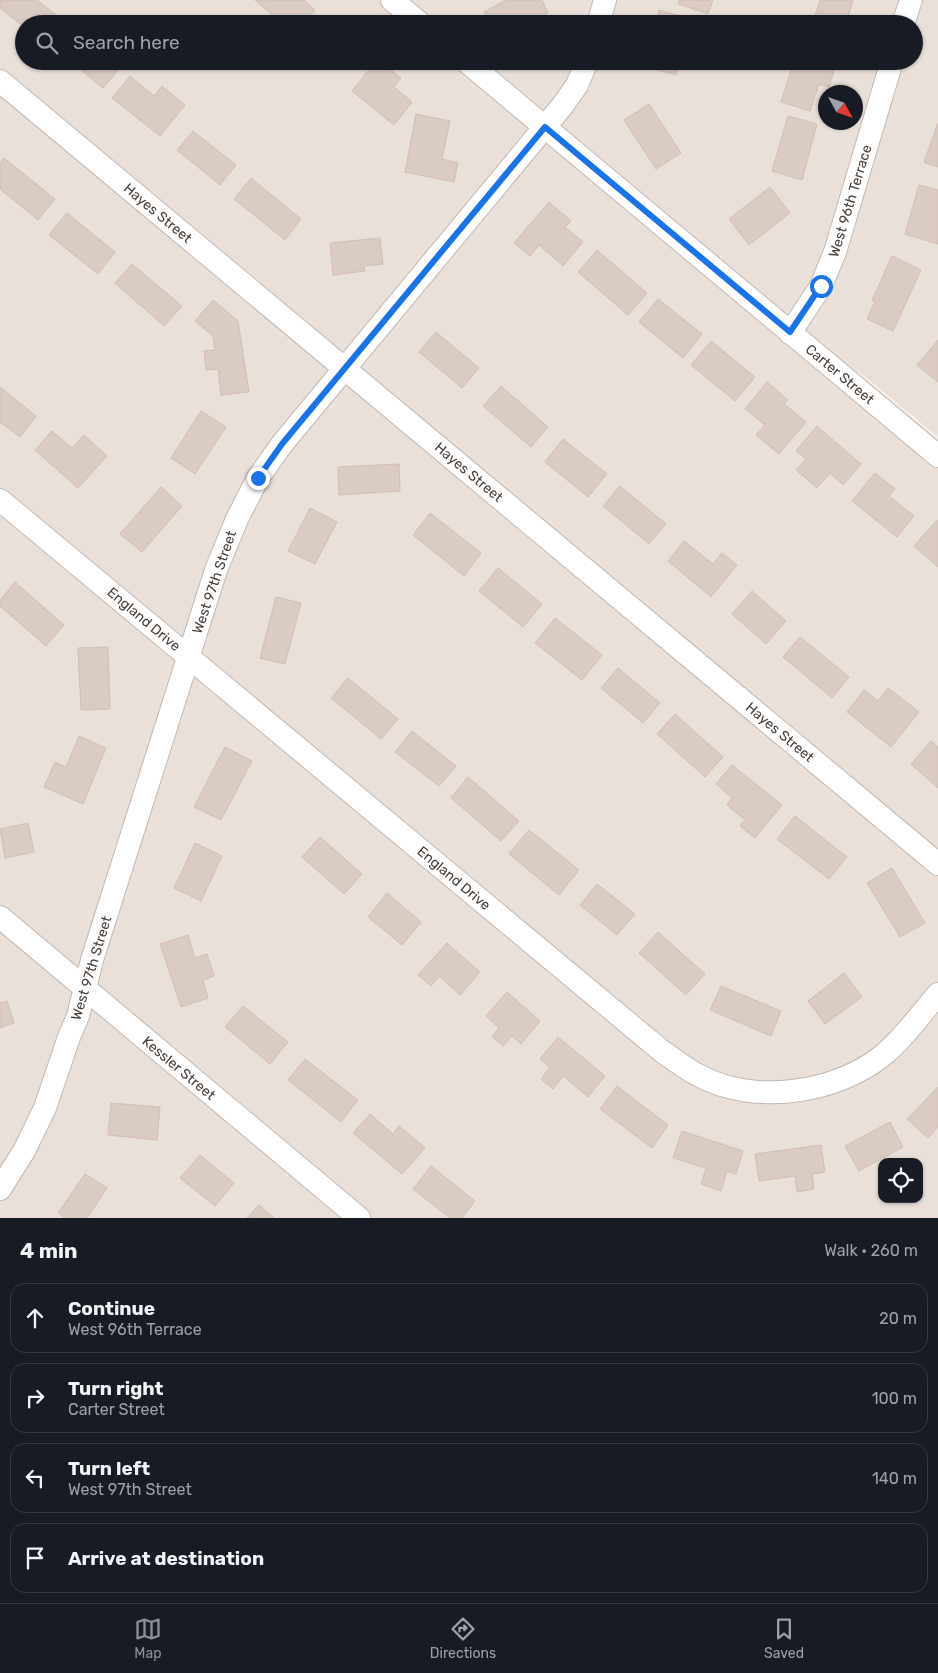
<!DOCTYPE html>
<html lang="en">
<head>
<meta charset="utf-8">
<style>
  body { margin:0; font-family:Rubik,sans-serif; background:#242831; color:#f1f3f6 }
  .controls { position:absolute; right:15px; bottom:15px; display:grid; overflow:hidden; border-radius:10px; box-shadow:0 1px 4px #0004 }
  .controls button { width:45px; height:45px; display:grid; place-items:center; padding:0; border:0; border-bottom:1px solid #363941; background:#171b24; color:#f1f3f6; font:25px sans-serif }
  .compass { position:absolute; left:818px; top:85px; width:45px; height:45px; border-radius:50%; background:#171b24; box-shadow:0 1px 4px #0004; rotate:130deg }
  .stop { position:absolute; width:15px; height:15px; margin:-11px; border:4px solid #1a73e8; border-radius:50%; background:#fff }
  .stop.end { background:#1a73e8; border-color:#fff; box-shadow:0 1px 5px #0008 }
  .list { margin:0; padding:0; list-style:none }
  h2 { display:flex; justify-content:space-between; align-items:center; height:65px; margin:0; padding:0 20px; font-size:21px }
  h2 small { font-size:16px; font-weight:400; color:#9ea1a6 }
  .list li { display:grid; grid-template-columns:32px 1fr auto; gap:15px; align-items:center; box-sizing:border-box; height:70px; margin:0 10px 10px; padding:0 10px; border:1px solid #363941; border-radius:15px }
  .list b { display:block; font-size:19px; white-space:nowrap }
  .list p { margin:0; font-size:16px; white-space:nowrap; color:#9ea1a6 }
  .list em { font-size:16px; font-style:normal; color:#9ea1a6 }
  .icon { flex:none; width:28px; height:28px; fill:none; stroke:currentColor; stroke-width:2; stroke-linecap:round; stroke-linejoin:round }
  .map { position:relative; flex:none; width:938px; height:1218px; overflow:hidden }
  .search { position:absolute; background:#171b24; box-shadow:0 1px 4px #0004; left:15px; right:15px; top:15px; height:55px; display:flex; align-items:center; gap:12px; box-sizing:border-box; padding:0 18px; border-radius:28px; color:#9ea1a6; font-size:19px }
  .sheet { height:385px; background:#171b24 }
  nav { display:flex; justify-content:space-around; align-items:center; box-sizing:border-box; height:70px; border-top:1px solid #363941; background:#171b24; font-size:14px; color:#9ea1a6 }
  nav a { display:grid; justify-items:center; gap:2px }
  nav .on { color:#8c9099 }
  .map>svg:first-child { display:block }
  .residential { fill:#e9e0d9; fill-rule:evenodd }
  .building { fill:#dacbc3; stroke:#d2beb3 }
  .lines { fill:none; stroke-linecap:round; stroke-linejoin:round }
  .minor-casing { stroke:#c4b8b0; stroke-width:24 }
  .minor { stroke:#fff; stroke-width:22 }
  .route { stroke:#1a73e8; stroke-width:6 }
  .labels { text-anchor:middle; stroke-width:4; stroke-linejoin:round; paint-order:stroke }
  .street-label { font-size:14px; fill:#4a3f38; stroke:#fff }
</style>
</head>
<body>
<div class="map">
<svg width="938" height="1218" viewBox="0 0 938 1218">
  <rect width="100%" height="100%" fill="#f5f0eb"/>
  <path class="residential" d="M 0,0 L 938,0 L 938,437 L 858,371 L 844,388 L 938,467 L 938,1218 L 0,1218 ZM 24,24 L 914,24 L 914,61 L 24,61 ZM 826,92 L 856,92 L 856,122 L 826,122 ZM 882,1162 L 919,1162 L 919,1199 L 882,1199 Z"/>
  <g class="building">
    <polygon points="0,0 37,0 56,15 48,24 24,24 24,27 0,8"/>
    <polygon points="255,0 304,0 315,10 303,24 276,24 279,21"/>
    <polygon points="506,0 542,0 548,13 528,24 490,24 484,12"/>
    <polygon points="679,0 713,0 708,14 678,4"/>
    <polygon points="820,0 853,0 846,24 812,24"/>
    <polygon points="659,10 691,19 689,24 656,24"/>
    <polygon points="324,15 334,24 317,24"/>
    <polygon points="70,61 112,61 120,68 103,88"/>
    <polygon points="332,61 350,61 343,70"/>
    <polygon points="376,61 380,61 401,78 394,87 412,102 394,125 352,91"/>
    <polygon points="646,61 679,61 676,75 644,66"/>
    <polygon points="794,61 837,61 829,87 819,84 810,111 781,102"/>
    <polygon points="130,76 154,96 162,86 185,105 160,136 112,98"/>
    <polygon points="649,104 681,153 656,169 624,120"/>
    <polygon points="416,114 450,121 442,159 458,163 454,182 405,172"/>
    <polygon points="788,116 817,124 802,180 772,171"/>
    <polygon points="938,123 938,167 924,162"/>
    <polygon points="193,131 236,165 220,185 177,150"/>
    <polygon points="4,158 55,199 38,220 0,189 0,163"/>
    <polygon points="251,178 301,219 285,240 234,199"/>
    <polygon points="919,185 938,190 938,244 905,234"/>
    <polygon points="770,187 790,213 749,245 729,219"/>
    <polygon points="549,202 571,221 565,227 583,242 563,266 539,245 530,256 514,243"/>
    <polygon points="67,213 115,252 98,274 49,235"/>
    <polygon points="380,238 383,264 364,266 365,271 333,275 330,243"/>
    <polygon points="597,250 647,293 628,315 578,272"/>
    <polygon points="892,256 921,270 893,331 867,319 875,301 872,300"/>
    <polygon points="132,264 182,306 164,326 115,283"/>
    <polygon points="658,299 702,334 683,358 639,322"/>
    <polygon points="213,300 238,321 249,392 221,395 218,369 206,370 204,351 215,350 213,336 195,321"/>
    <polygon points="436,332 479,368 462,388 419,352"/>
    <polygon points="938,340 938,382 917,365"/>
    <polygon points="711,341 755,377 735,401 691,365"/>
    <polygon points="767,382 788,400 784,404 806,422 779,454 756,435 765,425 745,409"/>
    <polygon points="501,386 548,427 531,447 483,406"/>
    <polygon points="0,387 36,416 20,437 0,422"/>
    <polygon points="201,411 226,427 195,474 171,458"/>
    <polygon points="817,426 861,464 843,485 830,473 817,488 796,470 806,459 796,451"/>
    <polygon points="52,431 72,448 84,435 107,456 78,488 35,450"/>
    <polygon points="563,439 607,474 588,497 545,462"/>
    <polygon points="399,464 400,491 339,495 338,467"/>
    <polygon points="875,473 895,489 889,496 914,516 897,537 852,501"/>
    <polygon points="620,486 666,524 649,544 603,506"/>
    <polygon points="161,487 182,506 142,552 120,534"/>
    <polygon points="310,508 337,522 315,564 288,551"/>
    <polygon points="430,513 481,553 464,576 413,535"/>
    <polygon points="937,520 938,522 938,567 914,546"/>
    <polygon points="684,541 713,564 722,553 737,565 711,597 668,561"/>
    <polygon points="498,568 542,604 523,627 479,591"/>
    <polygon points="15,582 64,625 46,646 0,606 0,600"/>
    <polygon points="752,591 786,621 766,644 732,614"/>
    <polygon points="276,597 301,603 285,664 260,658"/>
    <polygon points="555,618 602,655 582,680 535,643"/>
    <polygon points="800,637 849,677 832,698 783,657"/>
    <polygon points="108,647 110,709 81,710 78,648"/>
    <polygon points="618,668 660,703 643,723 601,688"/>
    <polygon points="348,678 398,719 381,739 331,698"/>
    <polygon points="888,688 919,712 891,747 847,712 864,690 878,701"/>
    <polygon points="675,714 723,757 705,777 657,734"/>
    <polygon points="412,731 456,766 439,786 395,752"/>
    <polygon points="79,736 106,748 83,804 44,787 55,762 66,767"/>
    <polygon points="931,741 938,747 938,788 911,764"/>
    <polygon points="225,747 252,761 221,820 194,807"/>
    <polygon points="732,765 782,805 755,838 740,826 745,820 727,805 732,798 716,784"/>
    <polygon points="468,777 519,821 501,841 451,798"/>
    <polygon points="795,816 847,857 829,879 777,839"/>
    <polygon points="28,823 34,852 5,858 0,829"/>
    <polygon points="529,830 579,870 559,895 509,854"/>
    <polygon points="320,837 362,874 344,894 302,857"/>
    <polygon points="195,843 222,856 201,901 174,888"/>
    <polygon points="892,868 925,923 900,937 867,883"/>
    <polygon points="597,884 635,914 617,935 580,905"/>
    <polygon points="387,893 421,922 402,945 368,917"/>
    <polygon points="658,932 705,974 686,995 639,953"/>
    <polygon points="188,935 195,958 207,954 214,976 203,980 208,998 181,1007 160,944"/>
    <polygon points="447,943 480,972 460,995 439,976 431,986 418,975"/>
    <polygon points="844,973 862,997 825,1024 808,1001"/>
    <polygon points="721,986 781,1011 771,1036 710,1010"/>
    <polygon points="507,992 540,1021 521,1044 512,1036 503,1046 492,1037 499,1028 486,1016"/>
    <polygon points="7,1001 14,1023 0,1028 0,1003"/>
    <polygon points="243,1006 288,1042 270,1064 225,1027"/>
    <polygon points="558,1037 605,1076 588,1097 563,1076 553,1089 541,1079 550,1067 540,1059"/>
    <polygon points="305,1059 358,1100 341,1122 288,1080"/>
    <polygon points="617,1086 668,1125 652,1148 600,1109"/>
    <polygon points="938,1087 938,1127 928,1138 907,1119"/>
    <polygon points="111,1103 160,1107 157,1140 108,1135"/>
    <polygon points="370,1114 393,1134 399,1126 425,1148 402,1174 353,1133"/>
    <polygon points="890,1122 903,1147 859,1171 845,1146"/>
    <polygon points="682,1131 743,1151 736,1174 727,1171 721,1191 701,1184 706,1168 673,1158"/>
    <polygon points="821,1145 825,1172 812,1174 814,1189 797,1192 795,1176 759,1181 755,1154"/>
    <polygon points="200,1155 234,1183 215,1206 180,1178"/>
    <polygon points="431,1166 475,1201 462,1218 450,1218 413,1189"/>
    <polygon points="85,1174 107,1188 87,1218 65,1218 58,1213"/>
    <polygon points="259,1205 274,1218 247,1218"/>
  </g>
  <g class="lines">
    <defs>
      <g id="minor">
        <polyline points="392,0 421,24"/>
        <polyline points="598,24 605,0"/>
        <polyline points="903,24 911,0"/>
        <polyline points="466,61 938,456"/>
        <polyline points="0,81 938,864"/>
        <polyline points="790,333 821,286 835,252 892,61"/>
        <path d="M 0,500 L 663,1052 C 675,1060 686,1069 698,1075 C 753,1105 834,1094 882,1056 C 903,1039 920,1015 938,994"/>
        <polyline points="0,917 359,1218"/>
        <polyline points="0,1189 24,1151 45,1108 69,1037 78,1016 92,960 216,570 237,519 258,478 282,444 563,105 577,85 587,61"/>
      </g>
    </defs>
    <use href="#minor" class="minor-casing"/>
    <use href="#minor" class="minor"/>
  </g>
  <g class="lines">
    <polyline class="route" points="258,478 282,444 545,127 790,332 821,286"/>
  </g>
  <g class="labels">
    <g class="street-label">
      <text transform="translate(850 201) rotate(-73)" y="5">West 96th Terrace</text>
      <text transform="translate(158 213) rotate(40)" y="5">Hayes Street</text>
      <text transform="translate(840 374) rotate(40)" y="5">Carter Street</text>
      <text transform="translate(469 472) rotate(40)" y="5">Hayes Street</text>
      <text transform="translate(214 582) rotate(-71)" y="5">West 97th Street</text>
      <text transform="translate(144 619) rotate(40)" y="5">England Drive</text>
      <text transform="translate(780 732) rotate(40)" y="5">Hayes Street</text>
      <text transform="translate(454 878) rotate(40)" y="5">England Drive</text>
      <text transform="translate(91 968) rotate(-73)" y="5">West 97th Street</text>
      <text transform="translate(179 1068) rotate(40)" y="5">Kessler Street</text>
    </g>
  </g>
</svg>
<div class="controls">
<button><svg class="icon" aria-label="locate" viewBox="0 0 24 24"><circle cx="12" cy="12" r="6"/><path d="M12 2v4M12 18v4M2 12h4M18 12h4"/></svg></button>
</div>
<svg class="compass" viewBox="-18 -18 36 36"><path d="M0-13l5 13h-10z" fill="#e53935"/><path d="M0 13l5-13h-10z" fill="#9ea1a6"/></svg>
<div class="stop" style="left:821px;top:286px"></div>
<div class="stop end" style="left:258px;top:478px"></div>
<div class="search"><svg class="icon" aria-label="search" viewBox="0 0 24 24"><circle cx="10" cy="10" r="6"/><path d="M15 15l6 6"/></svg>Search here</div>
</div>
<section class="sheet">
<h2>4 min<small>Walk · 260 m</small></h2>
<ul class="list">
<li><svg class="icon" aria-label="ahead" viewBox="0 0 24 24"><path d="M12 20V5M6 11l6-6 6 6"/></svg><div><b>Continue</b><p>West 96th Terrace</p></div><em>20 m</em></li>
<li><svg class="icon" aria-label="right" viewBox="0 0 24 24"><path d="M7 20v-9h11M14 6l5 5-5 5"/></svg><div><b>Turn right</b><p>Carter Street</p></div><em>100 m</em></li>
<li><svg class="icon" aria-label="left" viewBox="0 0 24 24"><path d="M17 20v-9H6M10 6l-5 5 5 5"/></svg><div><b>Turn left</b><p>West 97th Street</p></div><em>140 m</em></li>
<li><svg class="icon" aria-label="arrive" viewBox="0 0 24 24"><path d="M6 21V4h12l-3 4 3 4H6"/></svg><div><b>Arrive at destination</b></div></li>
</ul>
</section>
<nav>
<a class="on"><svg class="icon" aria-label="map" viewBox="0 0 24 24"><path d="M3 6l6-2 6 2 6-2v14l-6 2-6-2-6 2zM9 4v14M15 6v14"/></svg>Map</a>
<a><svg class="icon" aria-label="directions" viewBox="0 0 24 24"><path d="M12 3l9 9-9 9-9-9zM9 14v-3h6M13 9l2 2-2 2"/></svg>Directions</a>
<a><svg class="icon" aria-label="saved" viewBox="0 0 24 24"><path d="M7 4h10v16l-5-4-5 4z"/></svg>Saved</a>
</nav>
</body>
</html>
